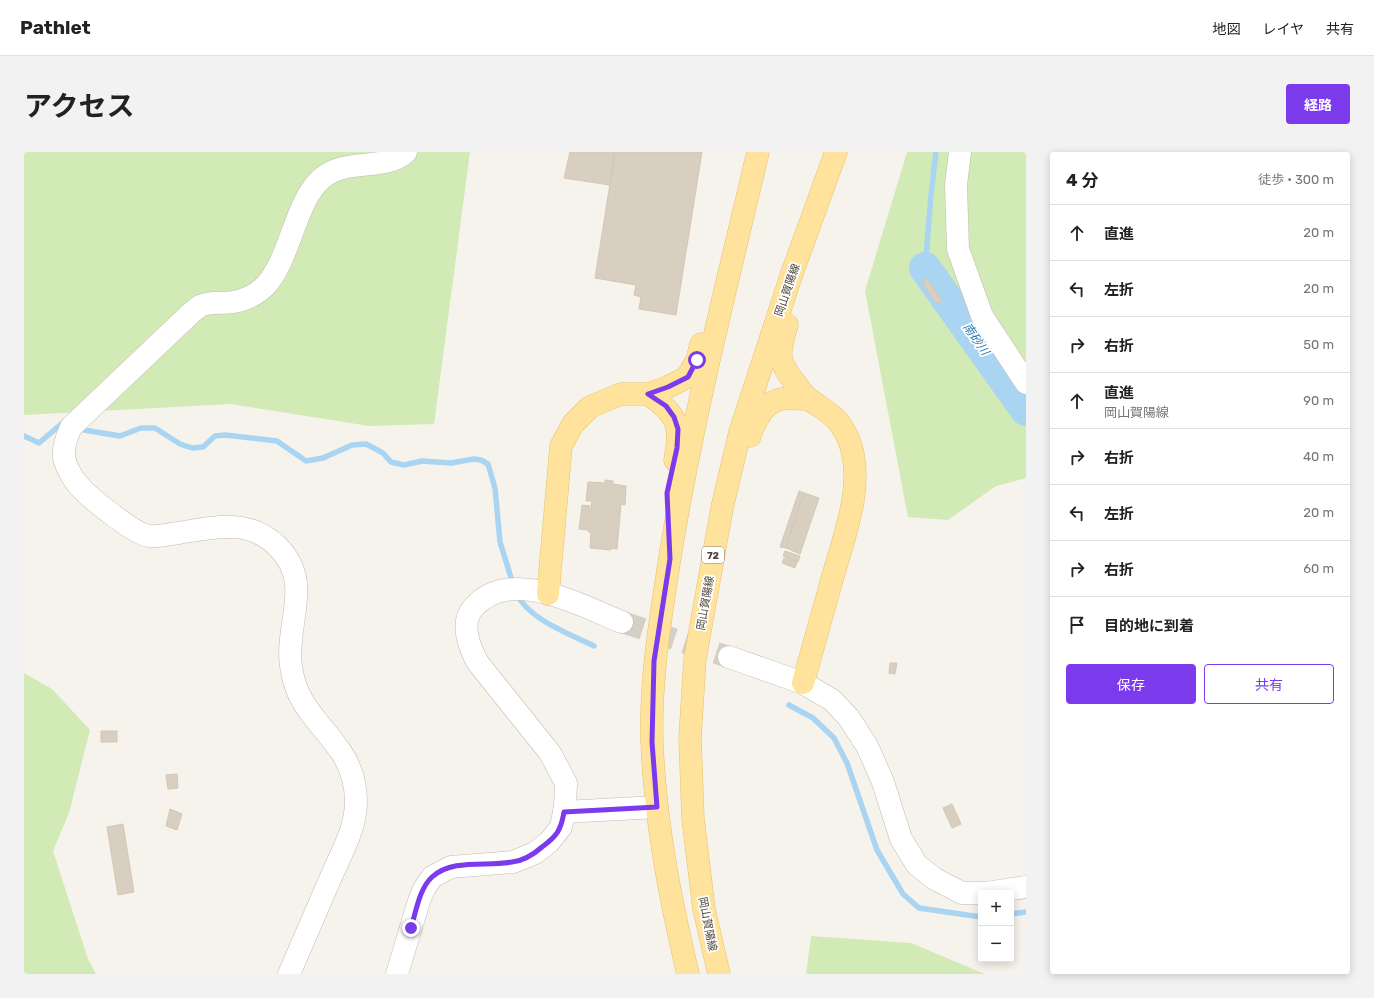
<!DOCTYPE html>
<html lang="ja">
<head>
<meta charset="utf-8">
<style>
  body { margin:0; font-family:Rubik,"Noto Sans JP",sans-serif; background:#f2f2f2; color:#222 }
  .controls { position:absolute; right:12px; bottom:12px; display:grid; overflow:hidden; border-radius:4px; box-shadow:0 2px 10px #0003 }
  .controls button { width:36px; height:36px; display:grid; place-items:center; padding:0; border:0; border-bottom:1px solid #e0e0e0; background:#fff; color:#222; font:20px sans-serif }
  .stop { position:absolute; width:12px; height:12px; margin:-9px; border:3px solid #7c3aed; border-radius:50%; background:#fff }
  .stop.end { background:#7c3aed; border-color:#fff; box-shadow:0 1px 4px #0008 }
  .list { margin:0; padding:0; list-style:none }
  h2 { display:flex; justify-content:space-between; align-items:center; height:52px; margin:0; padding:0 16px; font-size:17px }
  h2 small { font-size:13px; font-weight:400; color:#767676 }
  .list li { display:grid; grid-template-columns:26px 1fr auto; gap:12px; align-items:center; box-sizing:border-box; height:56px; padding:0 16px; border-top:1px solid #e0e0e0 }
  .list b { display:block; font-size:15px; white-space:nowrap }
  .list p { margin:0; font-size:13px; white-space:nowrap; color:#767676 }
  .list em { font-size:13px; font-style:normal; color:#767676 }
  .actions { display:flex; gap:8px; padding:12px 16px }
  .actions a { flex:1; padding:9px 0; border:1px solid #7c3aed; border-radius:4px; text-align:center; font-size:14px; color:#7c3aed }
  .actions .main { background:#7c3aed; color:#fff }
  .icon { flex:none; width:22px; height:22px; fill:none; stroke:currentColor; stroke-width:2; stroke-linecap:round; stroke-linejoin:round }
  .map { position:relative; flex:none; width:1002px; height:822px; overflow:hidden; border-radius:4px }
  header { display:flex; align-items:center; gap:24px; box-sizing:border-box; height:56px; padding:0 20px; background:#fff; border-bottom:1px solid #e0e0e0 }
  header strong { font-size:19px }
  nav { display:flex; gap:22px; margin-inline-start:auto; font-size:14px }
  .intro { display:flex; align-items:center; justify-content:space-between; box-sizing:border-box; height:96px; padding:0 24px }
  h1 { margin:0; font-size:28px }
  .button { padding:10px 18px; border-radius:4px; background:#7c3aed; color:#fff; font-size:14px; font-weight:700 }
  main { display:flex; gap:24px; padding:0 24px }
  aside { flex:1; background:#fff; border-radius:4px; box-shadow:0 2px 10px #0003 }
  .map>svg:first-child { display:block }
  .green { fill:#d2eab5 }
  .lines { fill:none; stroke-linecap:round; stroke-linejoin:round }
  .stream { stroke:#a9d4f2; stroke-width:5.5 }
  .river { stroke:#a9d4f2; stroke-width:32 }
  .building { fill:#d8cfc1; stroke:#d3c7b4 }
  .minor-tunnel { stroke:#d4d0c8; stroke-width:22; stroke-dasharray:22 11; stroke-linecap:butt }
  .minor-casing { stroke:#c2bbae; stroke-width:23 }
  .major-casing { stroke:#e6c16a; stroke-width:23 }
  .minor { stroke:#fff; stroke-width:22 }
  .major { stroke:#ffe39c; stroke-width:22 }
  .route { stroke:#7c3aed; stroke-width:5 }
  .labels { text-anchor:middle; stroke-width:3.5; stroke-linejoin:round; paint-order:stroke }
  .shield { fill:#fff; stroke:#817c74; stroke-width:1 }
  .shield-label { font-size:10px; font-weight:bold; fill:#4b4439 }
  .street-label { font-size:11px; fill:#4b4439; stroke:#fff }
  .water-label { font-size:12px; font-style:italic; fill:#2e7ab2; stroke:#fff }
</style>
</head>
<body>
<header>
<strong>Pathlet</strong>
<nav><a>地図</a><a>レイヤ</a><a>共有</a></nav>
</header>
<div class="intro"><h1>アクセス</h1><a class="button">経路</a></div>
<main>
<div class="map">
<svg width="1002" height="822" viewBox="0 0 1002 822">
  <rect width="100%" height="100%" fill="#f6f3ec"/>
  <g class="green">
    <polygon points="0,0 446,0 410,272 345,274 207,252 0,263"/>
    <polygon points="883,0 1002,0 1002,326 972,334 924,368 884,365 841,139"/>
    <polygon points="0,521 28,537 66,578 45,661 29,699 64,807 72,822 0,822"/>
    <polygon points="787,784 887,791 961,822 782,822"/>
  </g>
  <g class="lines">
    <g class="stream">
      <polyline points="901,116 907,43 912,0"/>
      <polyline points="60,278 96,284 117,276 131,276 156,292 168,296 179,295 191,284 201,283 253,289 282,309 299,306 328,293 342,292 359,301 367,310 380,313 398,309 427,311 450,307 457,308 464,312 471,336 476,390 489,432"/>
      <polyline points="0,284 15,291 42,268"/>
      <path d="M 493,442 C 504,467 546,482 570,494"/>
      <polyline points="765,553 789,566 810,586 823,611 853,698 879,742 895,756 957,765"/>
      <polyline points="987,762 1002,760"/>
    </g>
    <polyline class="river" points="901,116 1002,258"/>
  </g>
  <g class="building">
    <polygon points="546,0 590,0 586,33 540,26"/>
    <polygon points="591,0 678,0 652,163 615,157 617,145 610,143 612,133 571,126"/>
    <polygon points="903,126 918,149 913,152 898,130"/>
    <polygon points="581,328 589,329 589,332 602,334 601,353 597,352 593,397 587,396 587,398 566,396 567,380 564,380 568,349 562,349 564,330 581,331"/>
    <polygon points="775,339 780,341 762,396 756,395"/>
    <polygon points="780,341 795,346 776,402 762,396"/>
    <polygon points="558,353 566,354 563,378 555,377"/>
    <polygon points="761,399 776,404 774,410 759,404"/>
    <polygon points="760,406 773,410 771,416 758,411"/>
    <polygon points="866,511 873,511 871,522 865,521"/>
    <rect x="77" y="579" width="16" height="11"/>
    <polygon points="153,622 154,636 144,637 142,623"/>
    <polygon points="928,652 937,672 928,676 919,656"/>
    <polygon points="146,657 158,662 153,678 142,674"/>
    <polygon points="99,672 110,740 94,743 83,675"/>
  </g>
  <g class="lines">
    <polyline class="minor-tunnel" points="598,470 705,505"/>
    <defs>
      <g id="minor">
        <polyline points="936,0 932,33 934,97 958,164 1002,231"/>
        <polyline points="705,505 779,531 808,548 825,566 843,594 859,630 877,687 893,713 911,727 938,741 962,741 1002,735"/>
        <polyline points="540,660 633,655"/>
        <path d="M 265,822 C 279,790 293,757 307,725 C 317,702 332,676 332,650 C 332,632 327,615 317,600 C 296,569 272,554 267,514 C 261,471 290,431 254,395 C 226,366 191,375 155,381 C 145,382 136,385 125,384 C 110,382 67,347 55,334 C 49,327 41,314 40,304 C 39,294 43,284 47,275 L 166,162 C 170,159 173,156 176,154 C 187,149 198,152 209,150 C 221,148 233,142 241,134 C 266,108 271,50 297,27 C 322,5 361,20 382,0"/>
        <path d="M 373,822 L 395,749 L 400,737 L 408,725 L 427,715 L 489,710 L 511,701 L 525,690 L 537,675 L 541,655 L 542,631 L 526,601 L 454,511 C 445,495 436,471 449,456 C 485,413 557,454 598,470"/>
      </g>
      <g id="major">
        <path d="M 763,173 C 754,201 753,209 772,232 C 776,237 780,244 786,248 C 803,260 814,264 824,286 C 843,330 819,387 807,431 C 798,464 788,498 779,531"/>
        <path d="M 624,242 C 653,262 658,273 651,308"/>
        <path d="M 726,284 C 728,276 731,271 735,264 C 749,242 761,247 785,247"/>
        <polyline points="524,442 537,294 549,272 566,255 597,242 624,242 644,235 663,225 673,208 677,192"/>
        <path d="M 664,822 C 646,746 631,669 628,590 C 626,529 636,470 645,411 C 667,272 702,136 734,0"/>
        <polyline points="695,822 680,757 669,667 666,586 671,507 698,356 716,280 767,124 812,0"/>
      </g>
    </defs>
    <use href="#minor" class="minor-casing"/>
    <use href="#major" class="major-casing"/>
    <use href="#minor" class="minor"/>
    <use href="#major" class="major"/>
  </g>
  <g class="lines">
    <path class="route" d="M 387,776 C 392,760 395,737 408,725 C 429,706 463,715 488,710 C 499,709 510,702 518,695 C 533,684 537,678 540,660 L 633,655 L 628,590 L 630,509 L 646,407 L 643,341 L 653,296 L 654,277 L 650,265 L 642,254 L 624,242 L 644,235 L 664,225 L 673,208"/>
  </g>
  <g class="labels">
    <rect class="shield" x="678" y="395" width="22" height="16" rx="3"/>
    <g class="shield-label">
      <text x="689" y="407">72</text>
    </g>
    <g class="street-label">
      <text transform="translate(763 138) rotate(-71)" y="4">岡山賀陽線</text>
      <text transform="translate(681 451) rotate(-80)" y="4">岡山賀陽線</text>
      <text transform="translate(684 772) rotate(79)" y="4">岡山賀陽線</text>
    </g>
    <g class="water-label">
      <text transform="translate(952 187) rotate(55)" y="4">南砂川</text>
    </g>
  </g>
</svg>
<div class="controls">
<button>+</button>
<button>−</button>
</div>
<div class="stop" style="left:673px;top:208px"></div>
<div class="stop end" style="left:387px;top:776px"></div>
</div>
<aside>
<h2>4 分<small>徒歩 · 300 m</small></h2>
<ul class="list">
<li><svg class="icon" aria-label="ahead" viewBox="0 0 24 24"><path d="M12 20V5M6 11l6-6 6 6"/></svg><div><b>直進</b></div><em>20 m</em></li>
<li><svg class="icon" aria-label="left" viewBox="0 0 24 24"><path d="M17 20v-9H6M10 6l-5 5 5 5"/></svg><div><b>左折</b></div><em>20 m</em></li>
<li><svg class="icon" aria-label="right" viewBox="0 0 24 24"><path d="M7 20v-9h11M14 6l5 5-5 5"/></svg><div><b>右折</b></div><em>50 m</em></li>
<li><svg class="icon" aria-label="ahead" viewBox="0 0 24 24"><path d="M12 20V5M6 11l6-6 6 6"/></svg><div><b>直進</b><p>岡山賀陽線</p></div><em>90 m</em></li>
<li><svg class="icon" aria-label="right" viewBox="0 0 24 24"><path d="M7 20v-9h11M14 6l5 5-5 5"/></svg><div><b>右折</b></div><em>40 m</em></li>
<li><svg class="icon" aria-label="left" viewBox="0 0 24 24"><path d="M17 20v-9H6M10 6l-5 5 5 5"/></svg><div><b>左折</b></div><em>20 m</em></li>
<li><svg class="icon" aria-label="right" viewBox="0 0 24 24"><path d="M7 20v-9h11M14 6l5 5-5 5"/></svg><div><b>右折</b></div><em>60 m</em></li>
<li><svg class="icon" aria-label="arrive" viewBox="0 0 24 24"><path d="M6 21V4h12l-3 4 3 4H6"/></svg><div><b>目的地に到着</b></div></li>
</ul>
<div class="actions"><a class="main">保存</a><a>共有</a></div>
</aside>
</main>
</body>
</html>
